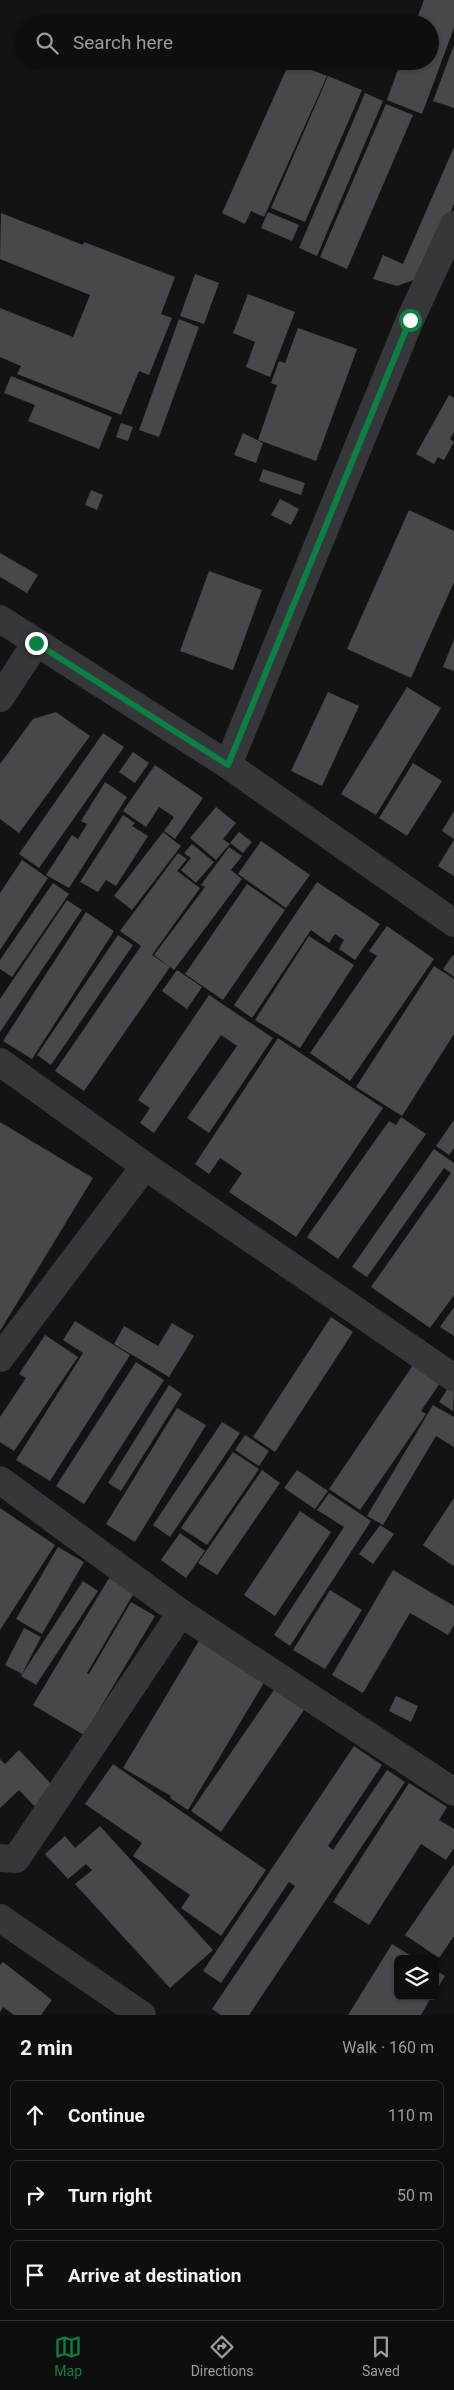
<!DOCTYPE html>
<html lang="en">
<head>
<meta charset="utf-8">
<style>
  body { margin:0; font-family:Roboto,sans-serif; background:#171718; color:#f1f3f6 }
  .controls { position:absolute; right:15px; bottom:15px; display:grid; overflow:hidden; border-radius:8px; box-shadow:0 1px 4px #0004 }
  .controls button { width:45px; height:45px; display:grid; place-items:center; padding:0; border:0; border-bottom:1px solid #2e2e2f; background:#0e0e0f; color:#f1f3f6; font:25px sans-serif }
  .stop { position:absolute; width:15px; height:15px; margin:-11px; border:4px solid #0b8043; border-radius:50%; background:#fff }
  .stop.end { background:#0b8043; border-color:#fff; box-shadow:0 1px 5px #0008 }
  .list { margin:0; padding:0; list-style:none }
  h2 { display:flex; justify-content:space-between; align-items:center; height:65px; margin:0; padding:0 20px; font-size:21px }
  h2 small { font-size:16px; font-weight:400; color:#9b9c9e }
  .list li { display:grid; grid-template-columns:32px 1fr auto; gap:15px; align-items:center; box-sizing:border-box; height:70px; margin:0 10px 10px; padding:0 10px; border:1px solid #2e2e2f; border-radius:8px }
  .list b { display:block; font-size:19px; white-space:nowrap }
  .list em { font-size:16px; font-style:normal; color:#9b9c9e }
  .icon { flex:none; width:28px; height:28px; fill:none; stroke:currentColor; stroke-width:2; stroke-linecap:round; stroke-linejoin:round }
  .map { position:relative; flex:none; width:454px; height:2015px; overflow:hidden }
  .search { position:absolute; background:#0e0e0f; box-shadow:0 1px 4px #0004; left:15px; right:15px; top:15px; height:55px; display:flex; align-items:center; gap:12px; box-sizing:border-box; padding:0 18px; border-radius:28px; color:#9b9c9e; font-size:19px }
  .sheet { height:305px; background:#0e0e0f }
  nav { display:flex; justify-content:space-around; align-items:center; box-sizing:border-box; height:70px; border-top:1px solid #2e2e2f; background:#0e0e0f; font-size:14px; color:#9b9c9e }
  nav a { display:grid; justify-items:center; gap:2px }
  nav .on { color:#0b8043 }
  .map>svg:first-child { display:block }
  .building { fill:#47484c }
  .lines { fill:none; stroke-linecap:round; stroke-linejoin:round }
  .minor { stroke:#36373b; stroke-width:28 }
  .route { stroke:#0b8043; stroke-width:6 }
</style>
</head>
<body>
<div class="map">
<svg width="454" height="2015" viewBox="0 0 454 2015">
  <rect width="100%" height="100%" fill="#131314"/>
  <g class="building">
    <polygon points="424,0 454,0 454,28 422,114 387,100 401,61 430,61 430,24 415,24"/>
    <polygon points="454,45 454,108 433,101"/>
    <polygon points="290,61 327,76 264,217 251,211 245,224 222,213"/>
    <polygon points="328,76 362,90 305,222 271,208"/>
    <polygon points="365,93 383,101 317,256 299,248"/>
    <polygon points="386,104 413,115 347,269 320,257"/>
    <polygon points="454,147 454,204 422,277 397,286 373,279 383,255 403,264"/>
    <polygon points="268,212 299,225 292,241 261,228"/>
    <polygon points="1,213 83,245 84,242 175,277 161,314 172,318 149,375 139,371 121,415 17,374 21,366 0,357 0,308 73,337 90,295 0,259"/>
    <polygon points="195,274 219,283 204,324 180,316"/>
    <polygon points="248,294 295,312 270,377 246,367 255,342 233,333"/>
    <polygon points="179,319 199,327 159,437 139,430"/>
    <polygon points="298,328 357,349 316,461 258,440 277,385 271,383 279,361 285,363"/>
    <polygon points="11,376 112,417 99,449 28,421 35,405 4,393"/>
    <polygon points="449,395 454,398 454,432 450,439 454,442 444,460 438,457 434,464 416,454"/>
    <polygon points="121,423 133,427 128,441 116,437"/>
    <polygon points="243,433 263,443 256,463 234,455"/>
    <polygon points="263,469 305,483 301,495 259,481"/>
    <polygon points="91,490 103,495 97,510 85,505"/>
    <polygon points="280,499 299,509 291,525 271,515"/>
    <polygon points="409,510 454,531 454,582 411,678 347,649"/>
    <polygon points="0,553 38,575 27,593 0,577"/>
    <polygon points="209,571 262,590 233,670 180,651"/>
    <polygon points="454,639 454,671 443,667"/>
    <polygon points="407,687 441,708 376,815 341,794"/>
    <polygon points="328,692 359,706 322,786 291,771"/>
    <polygon points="56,712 90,736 19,833 0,819 0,764 33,719"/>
    <polygon points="103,733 124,747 39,868 19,854"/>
    <polygon points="133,752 149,763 135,783 119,772"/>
    <polygon points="413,763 442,781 407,836 379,818"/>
    <polygon points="155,765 203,798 175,839 164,831 174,817 159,807 146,827 123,811"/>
    <polygon points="105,782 127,797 69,888 46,875 72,835 78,839 87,824 81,821"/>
    <polygon points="216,807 236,823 223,839 230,844 216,860 190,838"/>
    <polygon points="454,811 454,839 442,831"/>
    <polygon points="123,815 135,823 132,826 148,836 116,886 106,880 98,892 80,882"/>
    <polygon points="163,832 181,846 132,910 114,896"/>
    <polygon points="239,832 252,842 243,853 230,843"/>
    <polygon points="454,840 454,876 438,866"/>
    <polygon points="261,841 310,875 286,908 238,874"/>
    <polygon points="192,844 214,862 196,883 181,870 191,858 184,853"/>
    <polygon points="229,847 242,856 231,870 242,879 174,970 154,955 205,887 201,885"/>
    <polygon points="178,853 187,859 177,871 200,888 152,955 170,967 84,1091 55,1071 141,946 120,931"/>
    <polygon points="22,860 48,878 0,950 0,893"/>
    <polygon points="317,882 380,924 355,960 339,949 344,940 335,934 329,943 311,930 252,1018 234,1005"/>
    <polygon points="53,883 69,894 12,977 0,969 0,960"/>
    <polygon points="247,884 285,910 223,1000 185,974"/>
    <polygon points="67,900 82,910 0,1032 0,999"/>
    <polygon points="86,912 114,931 32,1059 3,1041"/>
    <polygon points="387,926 434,959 350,1081 310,1053 377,956 369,951"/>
    <polygon points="118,935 133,945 51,1065 37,1055"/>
    <polygon points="309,936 354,965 300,1048 255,1020"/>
    <polygon points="453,955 454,956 454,977 443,969"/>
    <polygon points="434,966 454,979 454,1034 402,1116 356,1087"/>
    <polygon points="177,970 202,987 187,1009 162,991"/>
    <polygon points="209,995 273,1038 209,1133 187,1118 237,1046 221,1035 154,1133 140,1123 150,1108 138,1100"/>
    <polygon points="278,1038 383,1108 296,1237 229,1192 242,1173 220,1158 209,1174 195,1164"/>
    <polygon points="401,1117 426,1134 338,1259 307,1237 389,1121 396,1125"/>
    <polygon points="454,1120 454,1148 449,1155 436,1146"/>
    <polygon points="0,1122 93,1178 0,1331"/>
    <polygon points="434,1149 454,1163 454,1295 430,1328 371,1287 451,1173 444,1168 367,1277 352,1267"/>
    <polygon points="454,1307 454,1336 440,1327"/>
    <polygon points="331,1317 353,1332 275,1452 253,1437"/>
    <polygon points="75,1321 130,1355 50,1481 16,1460 83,1353 63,1340"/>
    <polygon points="172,1323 194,1336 169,1377 114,1344 124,1326 158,1346"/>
    <polygon points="45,1335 78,1357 14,1451 0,1442 0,1417 26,1378 19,1374"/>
    <polygon points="136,1362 164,1380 84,1504 56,1486"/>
    <polygon points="413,1365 440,1383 421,1411 426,1414 360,1510 329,1489"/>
    <polygon points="169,1385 182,1394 121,1491 108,1483"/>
    <polygon points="448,1388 454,1392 453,1411 439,1402"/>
    <polygon points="433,1405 454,1417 454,1447 436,1436 383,1525 367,1516"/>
    <polygon points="177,1408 206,1425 135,1542 106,1524"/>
    <polygon points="222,1422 240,1433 170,1537 153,1525"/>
    <polygon points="245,1435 269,1451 259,1466 235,1450"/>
    <polygon points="233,1452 259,1469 207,1545 181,1528"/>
    <polygon points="262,1470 280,1483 217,1575 198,1563"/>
    <polygon points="297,1470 328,1491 315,1509 284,1488"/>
    <polygon points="329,1493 371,1521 290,1646 274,1635 344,1527 317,1510"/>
    <polygon points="454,1498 454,1564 453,1566 423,1545"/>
    <polygon points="0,1508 55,1545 0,1630"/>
    <polygon points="300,1511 331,1532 275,1616 244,1595"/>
    <polygon points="380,1525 394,1534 373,1564 359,1554"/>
    <polygon points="180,1533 205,1551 186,1578 161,1560"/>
    <polygon points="58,1547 84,1562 42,1634 16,1619"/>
    <polygon points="393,1570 454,1606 454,1625 448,1635 410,1613 363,1693 332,1675"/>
    <polygon points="109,1578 134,1593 87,1673 89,1674 131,1602 155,1616 84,1735 33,1705"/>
    <polygon points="83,1581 98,1591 36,1685 21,1676"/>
    <polygon points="330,1590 362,1610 325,1669 293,1650"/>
    <polygon points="24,1628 41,1637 22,1674 5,1665"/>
    <polygon points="200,1639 265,1681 188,1810 170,1798 171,1796 123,1768"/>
    <polygon points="276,1687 306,1707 221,1832 191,1811"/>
    <polygon points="396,1696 418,1706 411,1722 389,1711"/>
    <polygon points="354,1746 382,1765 328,1846 333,1850 387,1770 405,1782 249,2015 221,2015 212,2009 295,1886 289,1882 221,1983 203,1971"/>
    <polygon points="19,1750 56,1789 36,1808 19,1790 0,1808 0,1759 5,1764"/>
    <polygon points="113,1764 266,1870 221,1936 181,1908 190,1895 133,1856 142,1843 85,1804"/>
    <polygon points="409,1783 447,1807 439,1820 454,1829 454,1848 446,1860 421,1844 369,1925 333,1902"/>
    <polygon points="100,1826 213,1950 170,1988 75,1884 92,1870 86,1864 68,1879 45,1854 65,1836 75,1848"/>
    <polygon points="454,1864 454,1936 439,1958 405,1935"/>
    <polygon points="392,1944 416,1959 398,1959 398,1996 432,1996 421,2015 348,2015"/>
    <polygon points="3,1962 52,2000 41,2015 14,2015 3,2007 0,2012 0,1965"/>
    <polygon points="435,1970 445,1976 435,1992"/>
  </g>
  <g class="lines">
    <g class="minor">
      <polyline points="0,619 228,765 454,923"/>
      <polyline points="0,698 36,643"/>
      <polyline points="228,765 410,320 454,225"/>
      <polyline points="0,1062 145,1166 454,1378"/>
      <polyline points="0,1358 145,1166"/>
      <polyline points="0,1480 181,1613 454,1792"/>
      <polyline points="0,1858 16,1859 181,1613"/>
      <polyline points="0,1918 142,2015"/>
    </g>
  </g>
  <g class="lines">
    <polyline class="route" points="36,643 228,765 410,320"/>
  </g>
</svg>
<div class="controls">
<button><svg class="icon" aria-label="layers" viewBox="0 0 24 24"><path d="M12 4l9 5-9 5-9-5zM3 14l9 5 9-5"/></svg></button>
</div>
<div class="stop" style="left:410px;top:320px"></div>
<div class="stop end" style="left:36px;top:643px"></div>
<div class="search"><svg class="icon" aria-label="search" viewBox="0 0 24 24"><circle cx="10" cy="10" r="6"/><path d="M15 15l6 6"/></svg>Search here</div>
</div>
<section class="sheet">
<h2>2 min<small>Walk · 160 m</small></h2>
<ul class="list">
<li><svg class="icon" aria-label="ahead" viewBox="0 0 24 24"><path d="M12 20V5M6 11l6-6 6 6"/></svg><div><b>Continue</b></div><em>110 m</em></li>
<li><svg class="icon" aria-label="right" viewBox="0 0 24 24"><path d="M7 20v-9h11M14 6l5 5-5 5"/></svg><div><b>Turn right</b></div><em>50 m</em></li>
<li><svg class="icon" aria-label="arrive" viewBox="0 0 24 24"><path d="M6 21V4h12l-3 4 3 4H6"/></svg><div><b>Arrive at destination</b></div></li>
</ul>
</section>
<nav>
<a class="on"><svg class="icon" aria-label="map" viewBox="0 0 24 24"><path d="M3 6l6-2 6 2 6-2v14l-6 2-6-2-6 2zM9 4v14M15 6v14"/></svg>Map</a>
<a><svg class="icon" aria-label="directions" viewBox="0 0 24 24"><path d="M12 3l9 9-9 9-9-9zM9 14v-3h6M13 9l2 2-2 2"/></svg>Directions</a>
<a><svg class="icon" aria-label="saved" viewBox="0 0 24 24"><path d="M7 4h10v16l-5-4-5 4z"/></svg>Saved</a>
</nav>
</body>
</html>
